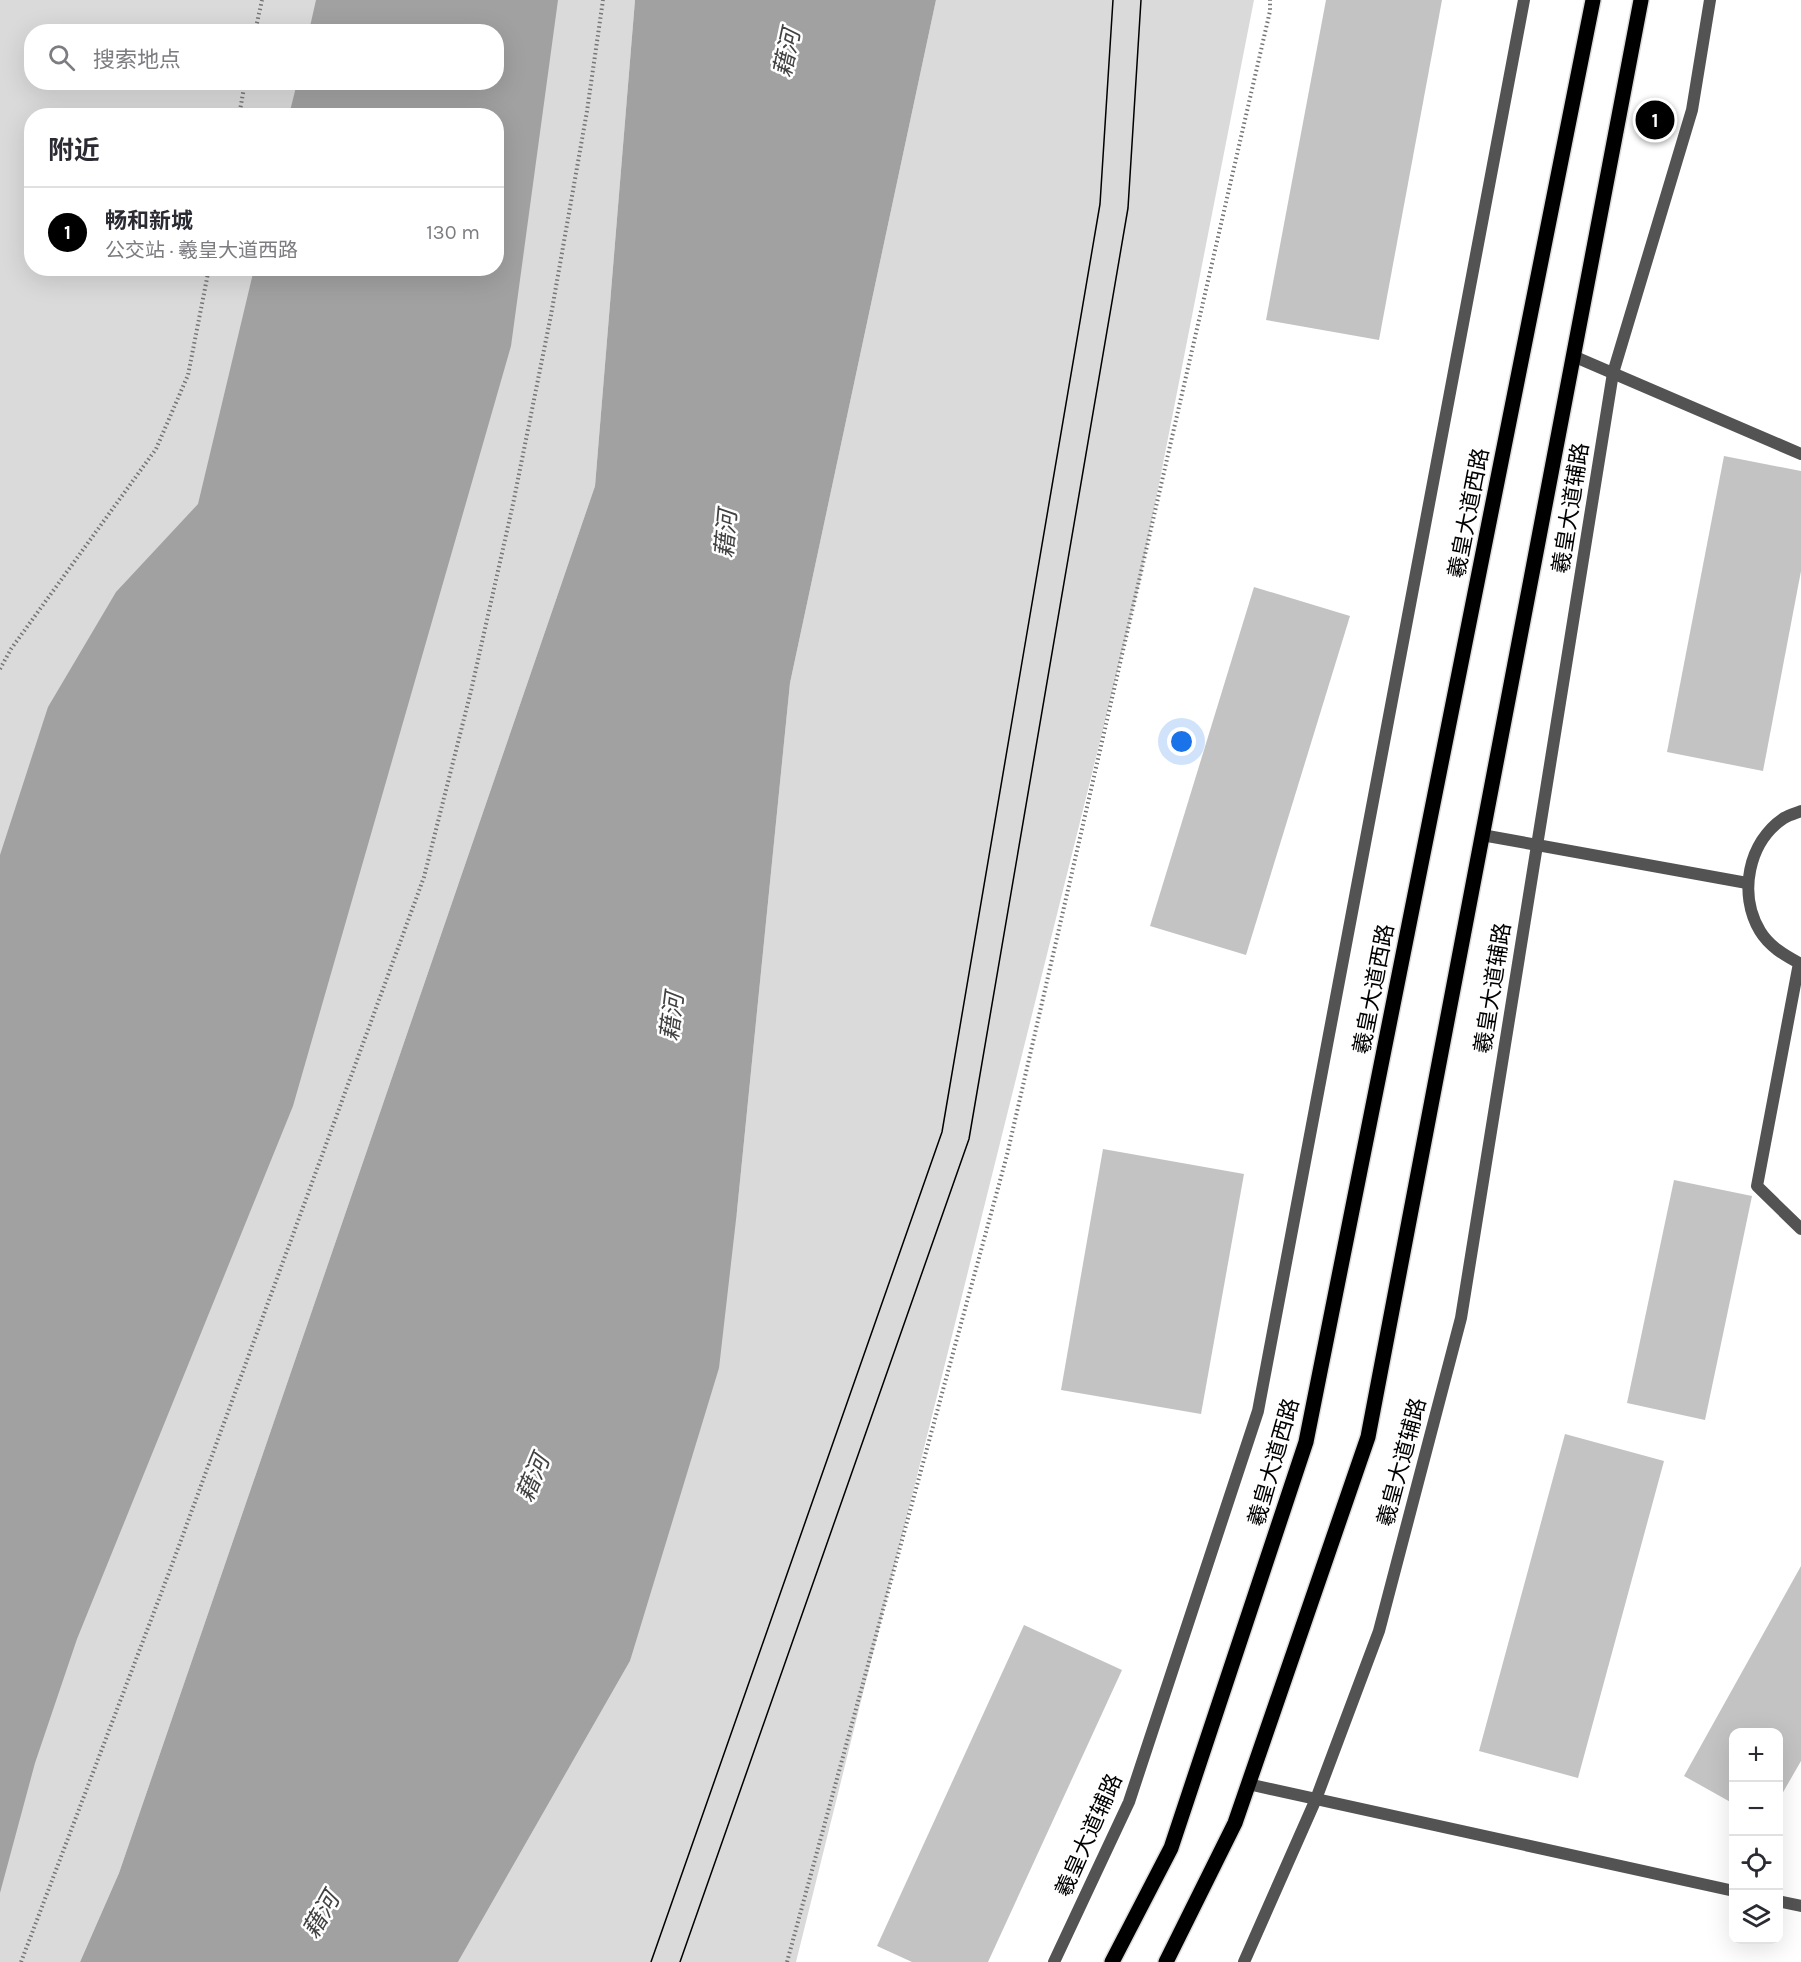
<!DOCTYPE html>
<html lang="zh">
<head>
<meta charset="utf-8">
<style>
  body { margin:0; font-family:Karla,"Noto Sans SC",sans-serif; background:#f2f2f3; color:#2b2b33 }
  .controls { position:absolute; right:18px; bottom:18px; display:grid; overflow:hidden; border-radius:12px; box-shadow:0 6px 24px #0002 }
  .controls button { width:54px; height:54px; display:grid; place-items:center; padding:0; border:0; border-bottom:2px solid #e1e1e2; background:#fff; color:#2b2b33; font:30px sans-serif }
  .you { position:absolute; left:1182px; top:742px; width:21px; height:21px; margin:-15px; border:4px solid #fff; border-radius:50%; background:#1a73e8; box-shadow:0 0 0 9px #1a73e833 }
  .badge { display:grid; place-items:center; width:39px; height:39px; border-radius:50%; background:#000; color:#fff; font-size:20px; font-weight:700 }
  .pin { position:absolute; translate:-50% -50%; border:3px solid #fff; box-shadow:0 2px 6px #0006 }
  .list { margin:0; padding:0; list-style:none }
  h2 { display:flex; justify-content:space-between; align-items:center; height:78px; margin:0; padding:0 24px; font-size:26px }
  h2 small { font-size:20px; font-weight:400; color:#7c7c81 }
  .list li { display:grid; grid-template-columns:39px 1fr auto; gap:18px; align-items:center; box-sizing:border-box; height:90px; padding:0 24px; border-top:2px solid #e1e1e2 }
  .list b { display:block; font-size:22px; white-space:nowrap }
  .list p { margin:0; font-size:20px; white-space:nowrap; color:#7c7c81 }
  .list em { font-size:20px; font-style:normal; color:#7c7c81 }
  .icon { flex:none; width:33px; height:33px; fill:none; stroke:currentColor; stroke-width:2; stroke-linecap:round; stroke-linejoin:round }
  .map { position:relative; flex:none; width:1801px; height:1962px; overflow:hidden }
  .search { position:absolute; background:#fff; box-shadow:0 6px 24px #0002; left:24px; top:24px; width:480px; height:66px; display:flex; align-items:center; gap:15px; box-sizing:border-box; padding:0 21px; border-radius:24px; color:#7c7c81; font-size:22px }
  .panel { position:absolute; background:#fff; box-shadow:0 6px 24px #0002; left:24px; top:108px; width:480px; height:168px; border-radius:24px }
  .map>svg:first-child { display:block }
  .green { fill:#dadada; fill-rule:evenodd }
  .water { fill:#a1a1a1 }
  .building { fill:#c3c3c3 }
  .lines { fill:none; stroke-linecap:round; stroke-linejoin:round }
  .primary-casing { stroke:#dbdbdb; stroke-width:18 }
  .path { stroke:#757575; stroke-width:4; stroke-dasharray:1.5 3; stroke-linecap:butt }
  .service { stroke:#535353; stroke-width:12 }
  .minor { stroke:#535353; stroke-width:12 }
  .primary { stroke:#000; stroke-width:15 }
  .tram { stroke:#000; stroke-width:1.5 }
  .labels { text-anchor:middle; stroke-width:5; stroke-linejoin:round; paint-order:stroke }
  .street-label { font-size:22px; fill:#000; stroke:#fff }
  .water-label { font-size:24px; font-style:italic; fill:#424242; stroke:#fff }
</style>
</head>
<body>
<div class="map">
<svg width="1801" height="1962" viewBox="0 0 1801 1962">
  <rect width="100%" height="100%" fill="#fff"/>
  <g class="green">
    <path d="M 0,0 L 635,0 L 595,486 L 119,1873 L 80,1962 L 0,1962 ZM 32,32 L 496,32 L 496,82 L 32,82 ZM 32,116 L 496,116 L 496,268 L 32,268 Z"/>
    <polygon points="936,0 1254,0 1140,581 796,1962 458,1962 630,1661 737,1211 790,683"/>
  </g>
  <g class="water">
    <polygon points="316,0 558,0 511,346 293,1106 77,1639 35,1763 0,1893 0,855 48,707 116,592 198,504 254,269 496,268 496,116 289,115 297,83 496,82 496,32 309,31"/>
    <polygon points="635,0 936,0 790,683 737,1211 719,1368 630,1661 458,1962 80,1962 119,1873 595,486"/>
  </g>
  <g class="building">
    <polygon points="1326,0 1442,0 1379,340 1266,320"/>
    <polygon points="1724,456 1801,471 1801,571 1763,771 1667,752"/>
    <polygon points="1254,587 1350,616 1246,955 1150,926"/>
    <polygon points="1103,1149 1244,1174 1201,1414 1061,1390"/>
    <polygon points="1674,1180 1752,1196 1705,1420 1627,1403"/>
    <polygon points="1565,1434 1664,1461 1578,1778 1479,1751"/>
    <polygon points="1801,1566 1801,1761 1778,1801 1778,1732 1734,1732 1734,1804 1684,1776"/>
    <polygon points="1024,1625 1122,1670 988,1962 912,1962 877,1946"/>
  </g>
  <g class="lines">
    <defs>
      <g id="primary">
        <polyline points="1112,1962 1171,1848 1306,1442 1593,0"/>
        <polyline points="1166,1962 1235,1823 1368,1437 1641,0"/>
      </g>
    </defs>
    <use href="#primary" class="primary-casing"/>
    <g class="path">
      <polyline points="255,32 262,0"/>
      <polyline points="239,116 245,82"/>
      <polyline points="0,669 11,649 156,449 188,375 209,268"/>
      <polyline points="21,1962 173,1562 424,877 471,691 513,504 551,315 587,111 603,0"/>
      <polyline points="787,1962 1007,1155 1270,11 1270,0"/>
    </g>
    <g class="service">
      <polyline points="1054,1962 1129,1802 1258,1411 1524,0"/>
      <polyline points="1244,1962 1316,1799 1379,1631 1461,1318 1613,373 1692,110 1710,0"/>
    </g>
    <g class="minor">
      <polyline points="1573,356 1801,454"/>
      <path d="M 1801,811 C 1796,813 1789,815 1784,818 C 1748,842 1738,894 1760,931 C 1769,946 1784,955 1799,963 L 1757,1186 L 1801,1229"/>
      <polyline points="1482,835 1747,883"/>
      <polyline points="1248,1784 1734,1891"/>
      <polyline points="1778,1901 1801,1906"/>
    </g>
    <use href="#primary" class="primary"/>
    <g class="tram">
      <polyline points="651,1962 942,1132 1100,204 1113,0"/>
      <polyline points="680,1962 969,1139 1128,208 1141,0"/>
    </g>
  </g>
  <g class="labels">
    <g class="street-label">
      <text transform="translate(1570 508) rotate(-81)" y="8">羲皇大道辅路</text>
      <text transform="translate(1468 513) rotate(-79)" y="8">羲皇大道西路</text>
      <text transform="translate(1492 988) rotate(-81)" y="8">羲皇大道辅路</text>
      <text transform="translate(1373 989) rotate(-79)" y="8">羲皇大道西路</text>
      <text transform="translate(1273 1462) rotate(-74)" y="8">羲皇大道西路</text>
      <text transform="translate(1401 1462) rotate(-75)" y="8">羲皇大道辅路</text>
      <text transform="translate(1088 1835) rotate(-66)" y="8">羲皇大道辅路</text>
    </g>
    <g class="water-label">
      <text transform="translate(787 53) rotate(-78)" y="8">藉河</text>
      <text transform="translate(726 534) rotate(-85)" y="8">藉河</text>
      <text transform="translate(672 1017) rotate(-83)" y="8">藉河</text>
      <text transform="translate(533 1478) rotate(-67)" y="8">藉河</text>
      <text transform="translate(321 1915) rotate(-60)" y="8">藉河</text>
    </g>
  </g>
</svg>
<div class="controls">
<button>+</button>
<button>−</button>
<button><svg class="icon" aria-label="locate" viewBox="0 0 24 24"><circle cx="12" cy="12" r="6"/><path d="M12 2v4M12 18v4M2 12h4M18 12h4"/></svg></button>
<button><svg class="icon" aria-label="layers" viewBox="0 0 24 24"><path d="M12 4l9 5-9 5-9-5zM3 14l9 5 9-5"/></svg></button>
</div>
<div class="you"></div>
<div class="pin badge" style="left:1655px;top:120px">1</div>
<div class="search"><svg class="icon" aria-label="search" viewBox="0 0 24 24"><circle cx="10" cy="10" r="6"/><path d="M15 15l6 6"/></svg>搜索地点</div>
<section class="panel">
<h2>附近<small></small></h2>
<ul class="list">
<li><span class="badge">1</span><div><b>畅和新城</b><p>公交站 · 羲皇大道西路</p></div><em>130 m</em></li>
</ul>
</section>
</div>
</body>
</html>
